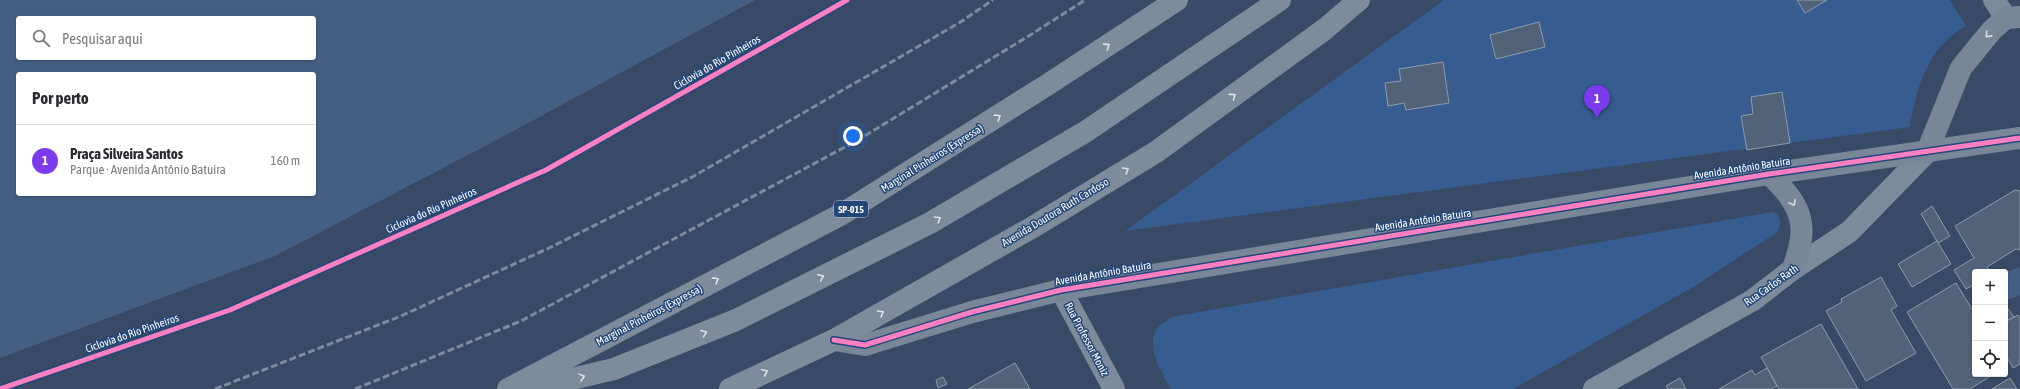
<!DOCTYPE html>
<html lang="pt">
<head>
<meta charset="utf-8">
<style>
  body { margin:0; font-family:"Asap Condensed",sans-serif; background:#f7f7f7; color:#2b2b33 }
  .controls { position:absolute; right:12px; bottom:12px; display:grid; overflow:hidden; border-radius:4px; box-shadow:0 1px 3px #0004 }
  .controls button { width:36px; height:36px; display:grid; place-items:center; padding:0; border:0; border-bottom:1px solid #e1e1e2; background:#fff; color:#2b2b33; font:20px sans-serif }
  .you { position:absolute; left:853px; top:136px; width:14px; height:14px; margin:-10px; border:3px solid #fff; border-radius:50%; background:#1a73e8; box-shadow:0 0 0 6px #1a73e833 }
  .badge { display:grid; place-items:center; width:26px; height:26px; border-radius:50%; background:#7c3aed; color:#fff; font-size:13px; font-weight:700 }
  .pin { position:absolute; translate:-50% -33px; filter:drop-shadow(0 1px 2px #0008) }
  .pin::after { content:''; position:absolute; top:21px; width:14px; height:12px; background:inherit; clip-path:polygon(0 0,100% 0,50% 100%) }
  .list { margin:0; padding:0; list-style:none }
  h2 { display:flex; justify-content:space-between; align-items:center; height:52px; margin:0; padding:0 16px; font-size:17px }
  h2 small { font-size:13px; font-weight:400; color:#7c7c81 }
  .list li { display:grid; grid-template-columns:26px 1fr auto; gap:12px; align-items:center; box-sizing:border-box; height:72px; padding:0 16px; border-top:1px solid #e1e1e2 }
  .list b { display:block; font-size:15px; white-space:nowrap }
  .list p { margin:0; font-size:13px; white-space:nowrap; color:#7c7c81 }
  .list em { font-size:13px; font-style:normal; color:#7c7c81 }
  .icon { flex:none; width:22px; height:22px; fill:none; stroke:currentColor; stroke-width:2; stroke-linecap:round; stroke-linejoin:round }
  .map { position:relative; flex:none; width:2020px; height:389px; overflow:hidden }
  .search { position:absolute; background:#fff; box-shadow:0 1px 3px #0004; left:16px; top:16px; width:300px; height:44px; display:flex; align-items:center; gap:10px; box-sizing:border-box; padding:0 14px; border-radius:4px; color:#7c7c81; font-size:15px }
  .panel { position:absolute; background:#fff; box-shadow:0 1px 3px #0004; left:16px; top:72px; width:300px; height:124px; border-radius:4px }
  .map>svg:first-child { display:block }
  .green { fill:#375d90 }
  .water { fill:#455f83; fill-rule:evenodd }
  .building { fill:#526278; stroke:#8f9bab }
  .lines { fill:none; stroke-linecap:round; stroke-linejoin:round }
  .street { stroke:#7c8a9c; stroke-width:22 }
  .secondary { stroke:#788698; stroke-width:22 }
  .highway { stroke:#7e8b9c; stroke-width:22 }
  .rail { stroke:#7e8b9c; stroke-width:3; stroke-dasharray:7 3; stroke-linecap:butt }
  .cycleway-casing { stroke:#244779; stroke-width:8 }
  .cycleway { stroke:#ff80c0; stroke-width:5 }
  .oneway { stroke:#d6dbe0 }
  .oneway2 { stroke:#dfe2e6 }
  .labels { text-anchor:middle; stroke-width:3; stroke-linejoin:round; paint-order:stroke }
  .shield { fill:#244779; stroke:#bdc8d7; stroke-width:1 }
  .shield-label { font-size:10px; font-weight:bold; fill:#fff }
  .street-label { font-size:11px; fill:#fff; stroke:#244779 }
</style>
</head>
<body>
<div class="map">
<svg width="2020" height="389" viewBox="0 0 2020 389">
  <rect width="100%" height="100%" fill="#384a65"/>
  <g class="green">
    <path d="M 1444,0 L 1950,0 L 1966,26 C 1959,30 1952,35 1946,41 C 1924,62 1914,98 1910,127 L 1125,231 Z"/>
    <path d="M 1772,212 L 1777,214 C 1781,221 1781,226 1776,233 L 1695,286 L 1513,389 L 1171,389 C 1157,364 1136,331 1176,316 Z"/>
  </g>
  <g class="water">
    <path d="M 0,0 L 755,0 L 506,135 L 275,256 L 0,358 ZM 18,18 L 314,18 L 314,58 L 18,58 ZM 18,74 L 314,74 L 314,194 L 18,194 Z"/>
    <polygon points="2020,267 2020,295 2005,301 2005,273"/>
  </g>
  <g class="building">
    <polygon points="1797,0 1827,0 1805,13"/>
    <polygon points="1539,22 1545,47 1496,59 1490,35"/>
    <polygon points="1443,62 1449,103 1406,110 1404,103 1388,106 1385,83 1401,81 1399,69"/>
    <polygon points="1782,92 1790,143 1747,150 1741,116 1753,114 1751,97"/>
    <polygon points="2015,190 2020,191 2020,250 2016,249 1987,267 1990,272 1975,272 1975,284 1966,289 1954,270 1974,258 1955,226"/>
    <polygon points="1932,206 1950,236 1938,243 1921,214"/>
    <polygon points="1937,241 1951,264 1912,287 1898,264"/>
    <polygon points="1881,277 1897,306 1891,310 1916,353 1866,381 1826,311 1842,302 1841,299"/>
    <polygon points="1956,283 1975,314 1975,374 1994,374 1970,389 1953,389 1907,312"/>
    <polygon points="2008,309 2014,317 2005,322 2005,310"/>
    <polygon points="2018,315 2020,318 2020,364 2013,368 2005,354 2005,322"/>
    <polygon points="1821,324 1858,389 1779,389 1761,357"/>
    <polygon points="1015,363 1030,389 968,389"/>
    <polygon points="1767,368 1777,386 1771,389 1719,389 1752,370 1755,375"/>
    <polygon points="943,377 947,384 938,388 936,380"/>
    <polygon points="1680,378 1686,389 1668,389 1666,386"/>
    <polygon points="2010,378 2017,389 1992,389"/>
  </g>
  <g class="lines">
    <g class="street">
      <polyline points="1994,0 2006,18"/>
      <polyline points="1061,290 1114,389"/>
      <polyline points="1594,389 1753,300 1793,269 1849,232 1927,152"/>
    </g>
    <g class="secondary">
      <polyline points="1927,152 1961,68 1992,30 2006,18 2020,17"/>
      <path d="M 1769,174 C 1787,191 1805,211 1801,238 C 1800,248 1796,259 1793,269"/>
      <polyline points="834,340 865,345 972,312 1061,290 1769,174 2020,138"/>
    </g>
    <g class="highway">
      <polyline points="508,389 842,214 1047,85 1177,0"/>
      <polyline points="530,389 614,369 736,320 930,223 1085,132 1280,0"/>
      <polyline points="730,389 834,340 1033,227 1156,152 1325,29 1359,0"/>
    </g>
    <g class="rail">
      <polyline points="215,389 401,316 549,248 694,176 959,23 993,0"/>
      <polyline points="355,389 521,321 858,140 1027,37 1085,0"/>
    </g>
    <defs>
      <g id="cycleway">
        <polyline points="834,340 865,345 972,312 1061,290 1769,174 2020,138"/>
        <polyline points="0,389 230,310 546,170 847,0"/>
      </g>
    </defs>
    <use href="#cycleway" class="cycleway-casing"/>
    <use href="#cycleway" class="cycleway"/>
  </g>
  <defs><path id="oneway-chevron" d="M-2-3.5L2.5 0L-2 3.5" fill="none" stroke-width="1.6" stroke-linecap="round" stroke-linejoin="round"/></defs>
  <g class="oneway">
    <use href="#oneway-chevron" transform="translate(1988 35) rotate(132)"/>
    <use href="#oneway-chevron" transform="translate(1793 203) rotate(63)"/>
  </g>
  <g class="oneway2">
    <use href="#oneway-chevron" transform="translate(1107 46) rotate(-33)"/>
    <use href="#oneway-chevron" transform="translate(1233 96) rotate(-36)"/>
    <use href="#oneway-chevron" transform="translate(998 117) rotate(-32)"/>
    <use href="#oneway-chevron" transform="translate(1126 170) rotate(-31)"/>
    <use href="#oneway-chevron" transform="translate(938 219) rotate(-31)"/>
    <use href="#oneway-chevron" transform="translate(821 277) rotate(-26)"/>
    <use href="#oneway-chevron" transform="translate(716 280) rotate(-28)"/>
    <use href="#oneway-chevron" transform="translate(881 313) rotate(-30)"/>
    <use href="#oneway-chevron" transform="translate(704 333) rotate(-22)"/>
    <use href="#oneway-chevron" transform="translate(765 372) rotate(-25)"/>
    <use href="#oneway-chevron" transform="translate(582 377) rotate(-15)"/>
  </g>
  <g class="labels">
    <rect class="shield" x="834" y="201" width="34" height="16" rx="3"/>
    <g class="shield-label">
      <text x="851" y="213">SP-015</text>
    </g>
    <g class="street-label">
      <text transform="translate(717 62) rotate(-30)" y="4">Ciclovia do Rio Pinheiros</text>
      <text transform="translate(932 158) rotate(-32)" y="4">Marginal Pinheiros (Expressa)</text>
      <text transform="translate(1742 168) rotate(-9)" y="4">Avenida Antônio Batuira</text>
      <text transform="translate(431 210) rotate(-24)" y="4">Ciclovia do Rio Pinheiros</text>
      <text transform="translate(1055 212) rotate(-31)" y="4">Avenida Doutora Ruth Cardoso</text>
      <text transform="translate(1423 220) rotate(-9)" y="4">Avenida Antônio Batuira</text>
      <text transform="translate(1103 273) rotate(-10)" y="4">Avenida Antônio Batuira</text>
      <text transform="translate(1771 285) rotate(-35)" y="4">Rua Carlos Rath</text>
      <text transform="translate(649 315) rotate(-28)" y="4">Marginal Pinheiros (Expressa)</text>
      <text transform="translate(132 333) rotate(-19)" y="4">Ciclovia do Rio Pinheiros</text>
      <text transform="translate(1087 339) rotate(62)" y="4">Rua Professor Moniz</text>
    </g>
  </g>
</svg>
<div class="controls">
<button>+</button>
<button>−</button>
<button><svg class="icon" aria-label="locate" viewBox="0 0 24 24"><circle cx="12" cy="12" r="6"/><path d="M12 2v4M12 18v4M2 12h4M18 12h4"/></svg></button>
</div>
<div class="you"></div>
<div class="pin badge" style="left:1597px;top:118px">1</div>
<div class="search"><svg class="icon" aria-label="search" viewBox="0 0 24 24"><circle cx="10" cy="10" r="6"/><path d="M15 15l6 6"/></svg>Pesquisar aqui</div>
<section class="panel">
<h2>Por perto<small></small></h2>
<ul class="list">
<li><span class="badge">1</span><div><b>Praça Silveira Santos</b><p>Parque · Avenida Antônio Batuira</p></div><em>160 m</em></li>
</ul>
</section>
</div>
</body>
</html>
